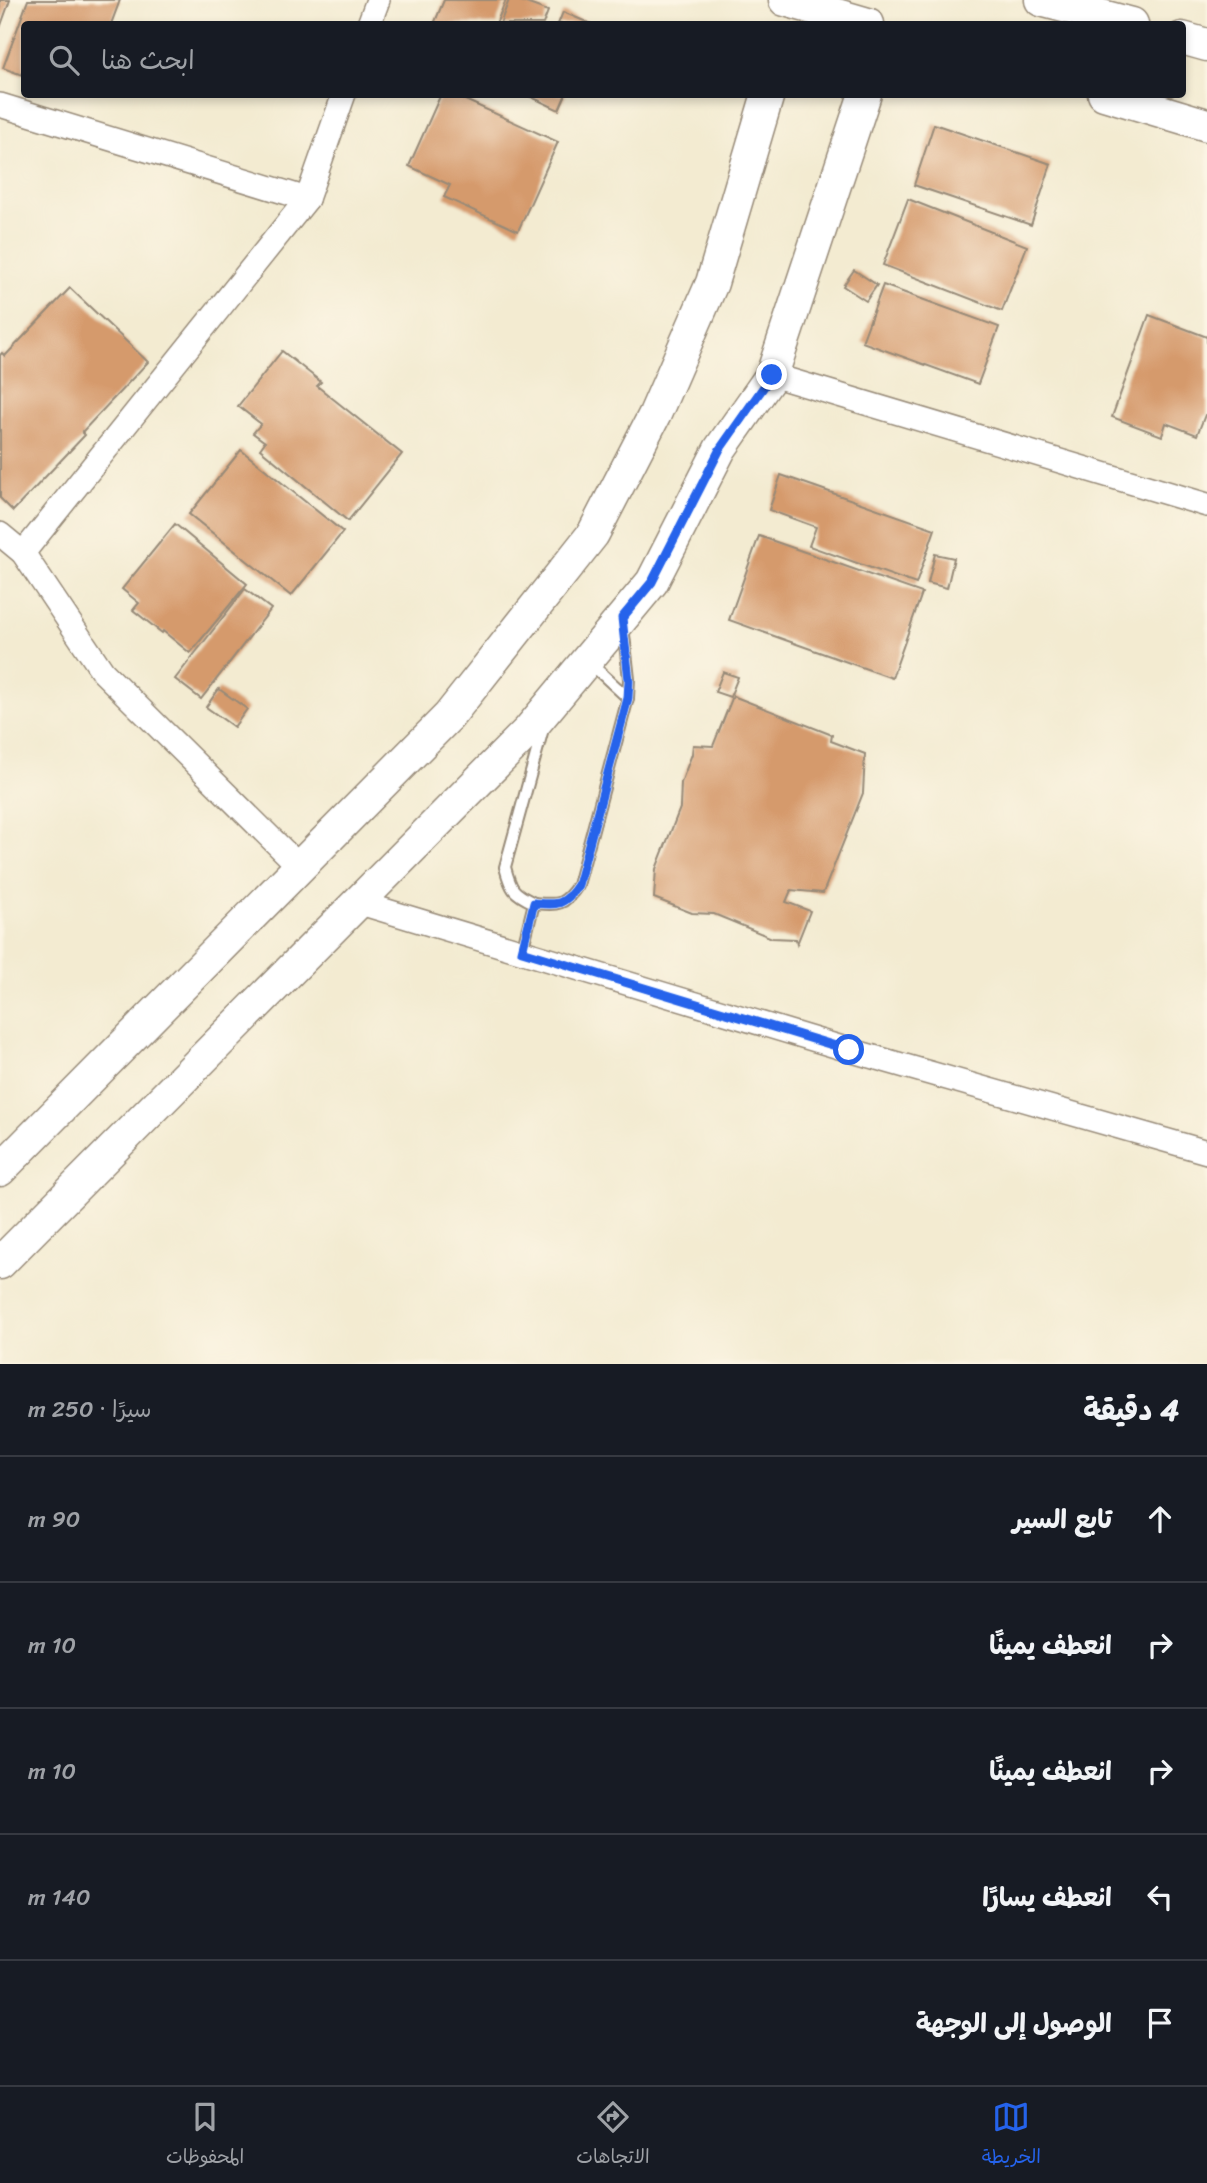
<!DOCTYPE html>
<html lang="ar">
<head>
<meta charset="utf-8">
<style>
  body { margin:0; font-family:Sriracha,"Playpen Sans Arabic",sans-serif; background:#20242c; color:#f1f3f6; direction:rtl }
  .stop { position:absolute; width:21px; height:21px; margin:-16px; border:5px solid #2563eb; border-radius:50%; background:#fff }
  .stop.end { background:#2563eb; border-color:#fff; box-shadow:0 2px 7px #0008 }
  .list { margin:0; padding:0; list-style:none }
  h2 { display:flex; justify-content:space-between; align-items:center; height:91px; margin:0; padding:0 28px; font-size:30px }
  h2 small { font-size:23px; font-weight:400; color:#9ea1a6 }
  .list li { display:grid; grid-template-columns:46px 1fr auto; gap:21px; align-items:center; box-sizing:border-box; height:126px; padding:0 28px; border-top:2px solid #363941 }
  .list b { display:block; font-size:26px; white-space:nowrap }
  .list em { font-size:23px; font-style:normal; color:#9ea1a6 }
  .icon { flex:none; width:38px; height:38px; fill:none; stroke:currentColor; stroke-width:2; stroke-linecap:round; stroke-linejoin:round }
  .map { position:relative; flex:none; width:1207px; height:1364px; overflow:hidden; direction:ltr }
  .search { position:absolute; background:#171b24; box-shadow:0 4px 10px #0003; left:21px; right:21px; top:21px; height:77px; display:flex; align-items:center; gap:18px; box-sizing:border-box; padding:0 24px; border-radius:7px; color:#9ea1a6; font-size:26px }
  .sheet { height:721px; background:#171b24 }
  nav { display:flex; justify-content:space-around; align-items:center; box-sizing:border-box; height:98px; border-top:2px solid #363941; background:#171b24; font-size:19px; color:#9ea1a6 }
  nav a { display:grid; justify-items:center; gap:4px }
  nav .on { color:#2563eb }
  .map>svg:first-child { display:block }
  .building { fill:#d59a6c }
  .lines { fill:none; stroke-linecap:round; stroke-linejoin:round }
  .lane-casing { stroke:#978a78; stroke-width:14 }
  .street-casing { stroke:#978a78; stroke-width:26 }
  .secondary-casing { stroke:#978a78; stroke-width:35 }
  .lane { stroke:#fff; stroke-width:10 }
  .street { stroke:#fff; stroke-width:23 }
  .secondary { stroke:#fff; stroke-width:32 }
  .route { stroke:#2563eb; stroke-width:9 }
</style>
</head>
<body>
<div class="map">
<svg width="1207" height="1364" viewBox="0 0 1207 1364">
  <rect width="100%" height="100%" fill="#fcf5e5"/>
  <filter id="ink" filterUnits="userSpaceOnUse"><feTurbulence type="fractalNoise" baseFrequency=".0143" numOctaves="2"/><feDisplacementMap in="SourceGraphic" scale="14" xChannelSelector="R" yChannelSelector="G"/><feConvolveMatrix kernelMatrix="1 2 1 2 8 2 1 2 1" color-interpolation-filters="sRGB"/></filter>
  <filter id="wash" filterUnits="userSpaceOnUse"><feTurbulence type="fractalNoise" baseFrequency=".00686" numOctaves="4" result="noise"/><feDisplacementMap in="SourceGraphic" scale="28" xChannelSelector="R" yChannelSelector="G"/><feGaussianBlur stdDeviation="1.57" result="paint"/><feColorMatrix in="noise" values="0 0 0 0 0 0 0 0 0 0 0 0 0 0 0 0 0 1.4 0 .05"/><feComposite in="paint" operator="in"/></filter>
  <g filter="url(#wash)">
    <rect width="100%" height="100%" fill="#f3ebd1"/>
    <g id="blocks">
      <g class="building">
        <polygon points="0,0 10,0 0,28"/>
        <polygon points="28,0 120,0 111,24 24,24 24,68 22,75 3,68"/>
        <polygon points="444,0 506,0 496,24 434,24"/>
        <polygon points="509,0 518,0 548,11 543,24 500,24"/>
        <polygon points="563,12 591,24 558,24"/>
        <polygon points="441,94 452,94 558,142 518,231 444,197 450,185 409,166"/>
        <polygon points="525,94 566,94 559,110"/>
        <polygon points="934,124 1051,164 1031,225 914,185"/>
        <polygon points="908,199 1027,246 1002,311 883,265"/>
        <polygon points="854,270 877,285 866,301 843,286"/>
        <polygon points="883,285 999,327 978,384 862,342"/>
        <polygon points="70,288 148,362 82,432 85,435 13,511 0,498 0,355 2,353 5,356"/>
        <polygon points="1149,315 1207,337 1207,415 1205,415 1197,435 1166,423 1162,436 1112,417"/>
        <polygon points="282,351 321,382 317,386 402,454 348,521 260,449 265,442 253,433 261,424 238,406"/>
        <polygon points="241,450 343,532 291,596 189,514"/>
        <polygon points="781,475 935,529 916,584 809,546 816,527 769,510"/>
        <polygon points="175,524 247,584 190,653 163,631 162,633 133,610 139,603 122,589"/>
        <polygon points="759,536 922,593 892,678 729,620"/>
        <polygon points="935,554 954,558 947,588 928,583"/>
        <polygon points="245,589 271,609 201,699 175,679"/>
        <polygon points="723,672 738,677 730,697 715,692"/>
        <polygon points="219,689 247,709 234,727 206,707"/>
        <polygon points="733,696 832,735 831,741 865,754 863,793 823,893 791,890 786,902 810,911 797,944 796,939 772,938 714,914 692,913 654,898 656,869 680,808 681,783 692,754 693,745 713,746"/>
      </g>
    </g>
  </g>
  <g filter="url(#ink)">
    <use href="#blocks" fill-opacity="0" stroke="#978a78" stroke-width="2"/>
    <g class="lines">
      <defs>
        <g id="lane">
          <polyline points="589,662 628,698"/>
          <path d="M 534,903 C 513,893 511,890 505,867 L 543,729"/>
          <path d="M 522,951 L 534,903 C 558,905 564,906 578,885 L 628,698 L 629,679 L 623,626"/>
        </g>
        <g id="street">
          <polyline points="369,24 378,0"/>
          <polyline points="0,105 307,199"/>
          <polyline points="772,375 1207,505"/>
          <polyline points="0,534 23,553 103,672 301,868"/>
          <polyline points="23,553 307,199 344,94"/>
          <polyline points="357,902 849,1050 1207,1152"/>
        </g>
        <g id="secondary">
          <polyline points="785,0 868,24"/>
          <polyline points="1041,0 1132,24"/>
          <polyline points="1182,38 1207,45"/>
          <polyline points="1104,94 1207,125"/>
          <polyline points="0,1170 449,716 593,534 655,414 712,283 768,94"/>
          <polyline points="0,1263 529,730 652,582 720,449 772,375 865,94"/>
        </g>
      </defs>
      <use href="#lane" class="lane-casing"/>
      <use href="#street" class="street-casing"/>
      <use href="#secondary" class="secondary-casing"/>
      <use href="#lane" class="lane"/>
      <use href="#street" class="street"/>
      <use href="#secondary" class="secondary"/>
    </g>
  </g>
  <g class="lines" filter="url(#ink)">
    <path class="route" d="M 772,375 L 720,449 L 652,582 L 622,618 L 629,680 L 628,698 L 578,885 C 564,906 558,905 534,903 L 522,951 L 849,1050"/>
  </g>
</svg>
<div class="stop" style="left:849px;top:1050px"></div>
<div class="stop end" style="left:772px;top:375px"></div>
<div class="search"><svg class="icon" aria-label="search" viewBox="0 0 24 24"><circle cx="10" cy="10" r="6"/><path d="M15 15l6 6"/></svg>ابحث هنا</div>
</div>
<section class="sheet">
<h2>4 دقيقة<small>سيرًا · 250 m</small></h2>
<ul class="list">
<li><svg class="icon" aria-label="ahead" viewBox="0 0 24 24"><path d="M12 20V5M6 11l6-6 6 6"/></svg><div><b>تابع السير</b></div><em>90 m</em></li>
<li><svg class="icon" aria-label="right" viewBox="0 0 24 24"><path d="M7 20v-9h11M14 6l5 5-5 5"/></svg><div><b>انعطف يمينًا</b></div><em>10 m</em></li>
<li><svg class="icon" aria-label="right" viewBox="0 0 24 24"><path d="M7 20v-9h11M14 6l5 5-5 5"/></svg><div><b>انعطف يمينًا</b></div><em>10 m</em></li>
<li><svg class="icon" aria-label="left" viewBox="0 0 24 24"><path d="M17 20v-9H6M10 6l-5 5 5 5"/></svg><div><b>انعطف يسارًا</b></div><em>140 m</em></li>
<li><svg class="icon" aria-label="arrive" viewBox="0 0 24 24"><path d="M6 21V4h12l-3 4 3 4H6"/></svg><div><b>الوصول إلى الوجهة</b></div></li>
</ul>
</section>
<nav>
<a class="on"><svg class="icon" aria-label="map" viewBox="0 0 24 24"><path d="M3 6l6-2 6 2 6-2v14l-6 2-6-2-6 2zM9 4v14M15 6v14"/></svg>الخريطة</a>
<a><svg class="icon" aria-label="directions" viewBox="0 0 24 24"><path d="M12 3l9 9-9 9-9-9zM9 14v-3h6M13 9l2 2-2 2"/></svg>الاتجاهات</a>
<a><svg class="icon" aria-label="saved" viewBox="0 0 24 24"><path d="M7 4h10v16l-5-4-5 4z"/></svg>المحفوظات</a>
</nav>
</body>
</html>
